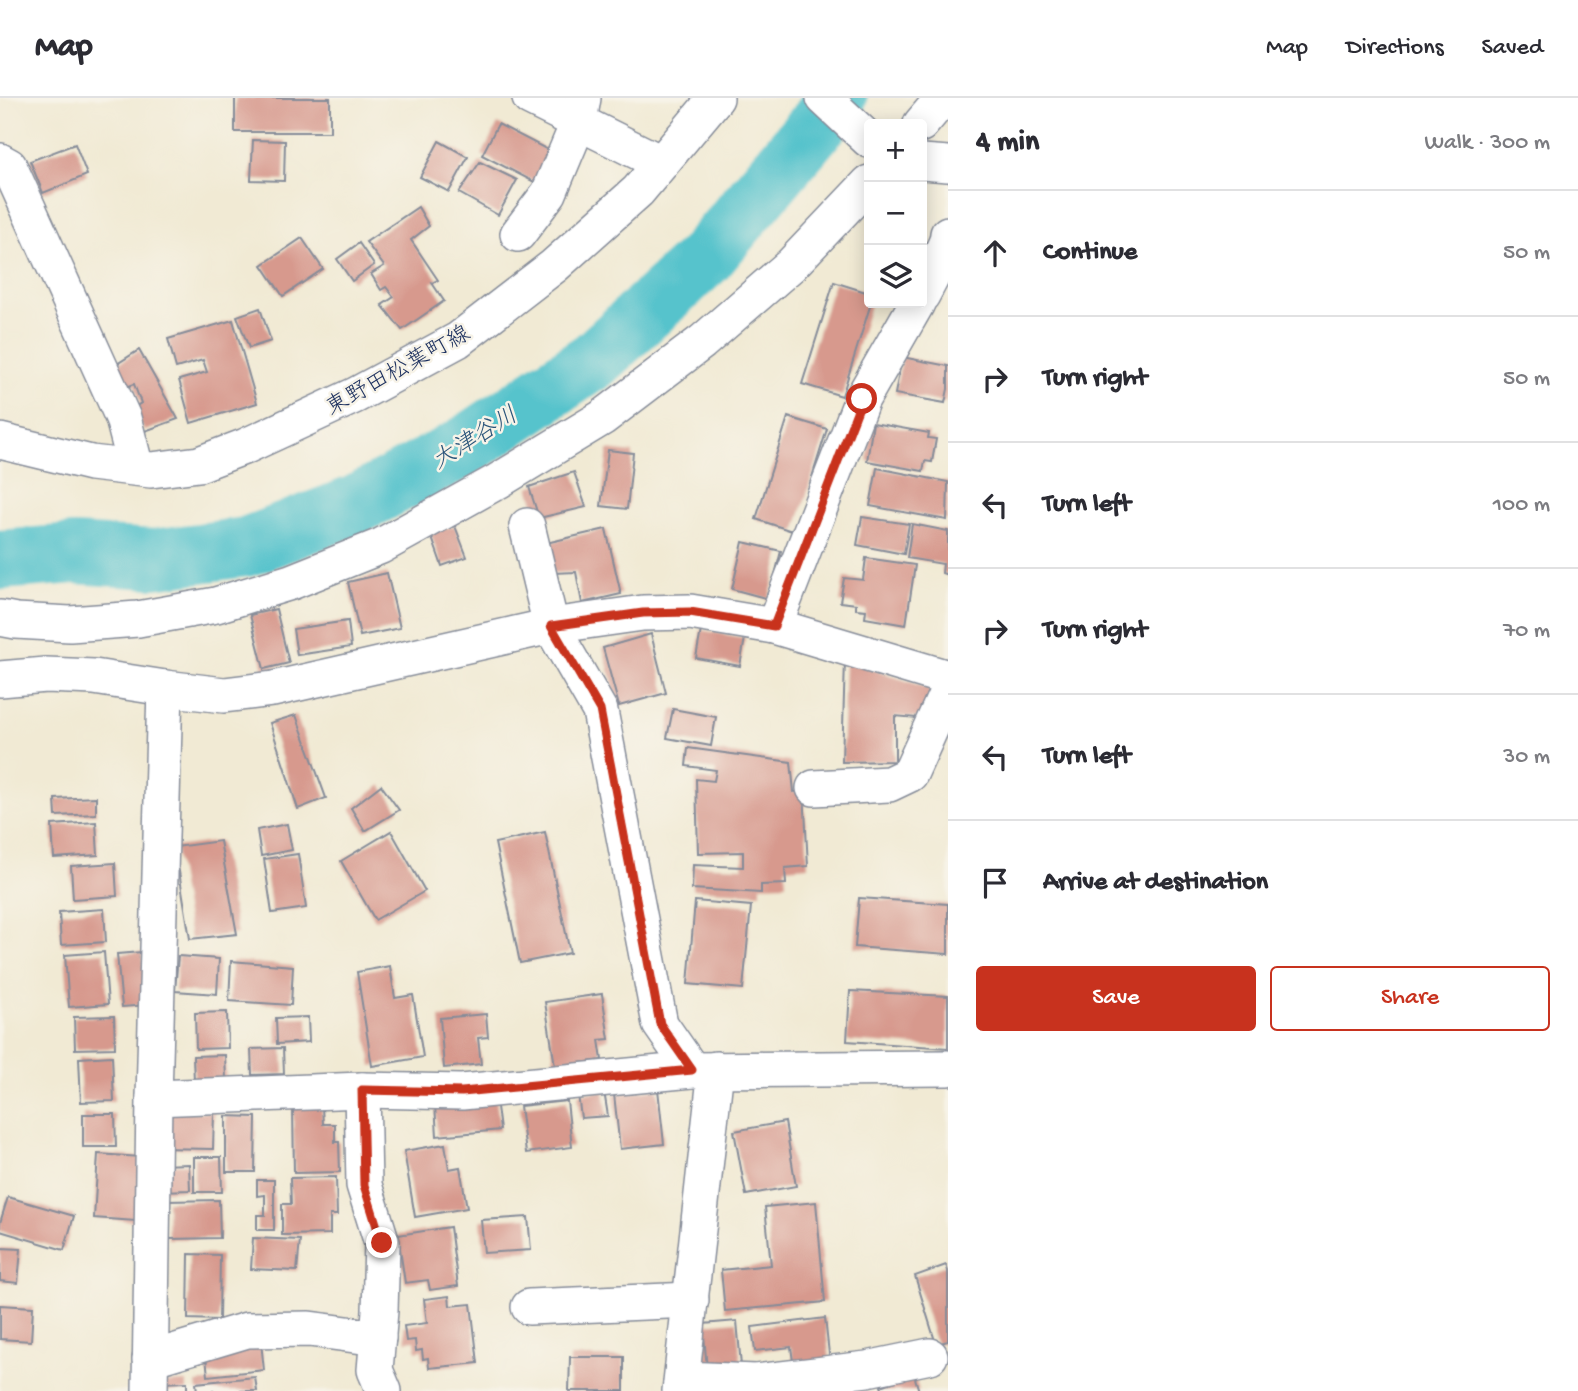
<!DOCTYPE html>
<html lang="en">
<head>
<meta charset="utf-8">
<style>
  body { margin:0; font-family:"Gochi Hand","Klee One",sans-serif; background:#f2f2f3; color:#2b2b33 }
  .controls { position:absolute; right:21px; top:21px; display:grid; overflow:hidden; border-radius:7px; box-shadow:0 4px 18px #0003 }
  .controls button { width:63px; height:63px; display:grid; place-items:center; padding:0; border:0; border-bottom:2px solid #e1e1e2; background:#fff; color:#2b2b33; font:35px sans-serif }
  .stop { position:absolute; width:21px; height:21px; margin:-16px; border:5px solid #c8321e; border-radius:50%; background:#fff }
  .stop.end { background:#c8321e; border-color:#fff; box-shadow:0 2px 7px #0008 }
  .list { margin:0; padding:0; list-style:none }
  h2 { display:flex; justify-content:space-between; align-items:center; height:91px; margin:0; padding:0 28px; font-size:30px }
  h2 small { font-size:23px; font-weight:400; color:#7c7c81 }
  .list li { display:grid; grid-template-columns:46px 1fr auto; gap:21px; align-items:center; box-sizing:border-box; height:126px; padding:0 28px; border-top:2px solid #e1e1e2 }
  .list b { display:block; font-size:26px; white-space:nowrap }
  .list em { font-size:23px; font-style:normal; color:#7c7c81 }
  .actions { display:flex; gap:14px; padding:21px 28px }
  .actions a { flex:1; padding:16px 0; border:2px solid #c8321e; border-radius:7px; text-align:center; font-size:24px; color:#c8321e }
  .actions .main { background:#c8321e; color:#fff }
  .icon { flex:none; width:38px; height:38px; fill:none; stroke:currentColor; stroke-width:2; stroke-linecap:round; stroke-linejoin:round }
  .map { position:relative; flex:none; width:948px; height:1293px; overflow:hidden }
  header { display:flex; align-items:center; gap:42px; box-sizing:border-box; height:98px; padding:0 35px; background:#fff; border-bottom:2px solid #e1e1e2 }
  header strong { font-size:33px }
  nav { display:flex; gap:38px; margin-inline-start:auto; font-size:24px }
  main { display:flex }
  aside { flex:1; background:#fff }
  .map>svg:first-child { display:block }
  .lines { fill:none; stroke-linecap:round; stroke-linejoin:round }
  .river { stroke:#56c3cc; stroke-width:60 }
  .building { fill:#d7998d }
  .street-casing { stroke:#868c99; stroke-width:38 }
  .street { stroke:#fff; stroke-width:35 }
  .route { stroke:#c8321e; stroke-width:9 }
  .labels { text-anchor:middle; stroke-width:5; stroke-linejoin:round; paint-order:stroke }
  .street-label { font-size:23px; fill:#1b2f5e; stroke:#f7f3e8 }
  .water-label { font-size:24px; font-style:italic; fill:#2a547a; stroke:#f7f3e8 }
</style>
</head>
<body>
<header>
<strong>Map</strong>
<nav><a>Map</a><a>Directions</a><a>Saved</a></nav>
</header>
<main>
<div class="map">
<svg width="948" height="1293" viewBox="0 0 948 1293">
  <rect width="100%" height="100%" fill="#f7f3e8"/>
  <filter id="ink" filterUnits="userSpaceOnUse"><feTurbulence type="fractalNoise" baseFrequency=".0143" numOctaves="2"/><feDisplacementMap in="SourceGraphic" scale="14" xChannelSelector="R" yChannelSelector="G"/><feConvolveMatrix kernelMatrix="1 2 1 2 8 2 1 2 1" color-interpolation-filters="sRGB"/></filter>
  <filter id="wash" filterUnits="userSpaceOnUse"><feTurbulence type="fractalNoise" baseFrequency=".00686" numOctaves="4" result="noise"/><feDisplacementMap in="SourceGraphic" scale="28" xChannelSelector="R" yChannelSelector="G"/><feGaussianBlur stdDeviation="1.57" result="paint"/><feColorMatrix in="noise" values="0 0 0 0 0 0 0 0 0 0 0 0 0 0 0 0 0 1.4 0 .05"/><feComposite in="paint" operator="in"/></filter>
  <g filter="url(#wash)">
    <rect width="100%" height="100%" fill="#f1ead4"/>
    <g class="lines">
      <polyline class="river" points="0,462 74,456 153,461 246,449 356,407 461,351 594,262 705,160 816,28 837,0"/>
    </g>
    <g id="blocks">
      <g class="building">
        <rect x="235" y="0" width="95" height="34"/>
        <polygon points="498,26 554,55 538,86 482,57"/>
        <polygon points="253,42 285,43 284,83 251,82"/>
        <polygon points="439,43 468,59 449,94 420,79"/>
        <polygon points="75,46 87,77 43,95 30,63"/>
        <polygon points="480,64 517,82 498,117 459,95"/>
        <polygon points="418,109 429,128 411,142 438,182 432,185 444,203 402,232 382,207 394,199 386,189 381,192 371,176 384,168 366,144"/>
        <polygon points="302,140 323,171 283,198 262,167"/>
        <polygon points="359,145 374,167 352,183 337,161"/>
        <polygon points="834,184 869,195 869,205 871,205 842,298 802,286"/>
        <polygon points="260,210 271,243 249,250 237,218"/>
        <polygon points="233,222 257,305 191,325 179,282 207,274 203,262 176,270 168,241"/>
        <polygon points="139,252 178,321 145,333 132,311 141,305 134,286 124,290 114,268"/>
        <polygon points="902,259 948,268 948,291 945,305 895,296"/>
        <polygon points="788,319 827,331 795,434 756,421"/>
        <polygon points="873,325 929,335 928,340 936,341 932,364 925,363 923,373 867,363"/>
        <polygon points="608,352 633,355 627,411 601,408"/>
        <polygon points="877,370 948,384 947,422 870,408"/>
        <polygon points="574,374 586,409 539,420 529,389"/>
        <polygon points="862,419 909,426 904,456 857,447"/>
        <polygon points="912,426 948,433 948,477 942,475 943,466 907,460"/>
        <polygon points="455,428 467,459 442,468 430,434"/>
        <polygon points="606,431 621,496 582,505 576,474 553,475 546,445"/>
        <polygon points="743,444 781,453 769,501 732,491"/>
        <polygon points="866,460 915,467 906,527 865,520 866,512 856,511 856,506 840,504 844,480 863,482"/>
        <polygon points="387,475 400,530 360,538 348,484"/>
        <polygon points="276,511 289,565 264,571 250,517"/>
        <polygon points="348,523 351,549 297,557 293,531"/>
        <polygon points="701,532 745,540 740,568 696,560"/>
        <polygon points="651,536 666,595 619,608 603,550"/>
        <polygon points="845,562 930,591 928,621 895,618 895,663 842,664"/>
        <polygon points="673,611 716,619 711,648 667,640"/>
        <polygon points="296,617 326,700 298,711 270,625"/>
        <polygon points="688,650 791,664 794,694 804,693 808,768 785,770 786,786 761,787 761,795 692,791 693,767 743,769 743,754 698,755 696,681 714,683 716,672 686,668"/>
        <polygon points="381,687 399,712 365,733 351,710"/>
        <polygon points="96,699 96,716 56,718 55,701"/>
        <polygon points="96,724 98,757 54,760 52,727"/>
        <polygon points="287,726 292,752 261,758 257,732"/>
        <polygon points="391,733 425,793 375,822 341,763"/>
        <polygon points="545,734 570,855 520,865 495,745"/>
        <polygon points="220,743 237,836 190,841 175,749"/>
        <polygon points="298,756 306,810 272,815 264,761"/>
        <polygon points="115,765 117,798 73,801 71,768"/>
        <polygon points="859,800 948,806 948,856 855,849"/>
        <polygon points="695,803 751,808 743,891 688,886"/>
        <polygon points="104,811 106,844 61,847 59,814"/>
        <polygon points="104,854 108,906 69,909 65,857"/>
        <polygon points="142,854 147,907 122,909 117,856"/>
        <polygon points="178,858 219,861 217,896 175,893"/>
        <polygon points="231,863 293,868 291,907 229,903"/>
        <polygon points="390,868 395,900 413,897 423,959 372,968 357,874"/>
        <polygon points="850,893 948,898 948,950 847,943"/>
        <polygon points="602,896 609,941 599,942 602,962 555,968 545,904"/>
        <polygon points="227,914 228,950 196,951 195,915"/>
        <polygon points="486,916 488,939 478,940 481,966 444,970 440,920"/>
        <polygon points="114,918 115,950 75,951 74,919"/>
        <polygon points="308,919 309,944 277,946 276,920"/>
        <polygon points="283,950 284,976 252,977 251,951"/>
        <polygon points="225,957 226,982 194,983 193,958"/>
        <polygon points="112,958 114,1003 81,1004 79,960"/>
        <polygon points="658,991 664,1046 620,1051 614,996"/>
        <polygon points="604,993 608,1018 581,1020 578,996"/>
        <polygon points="496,1001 500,1032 437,1038 435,1006"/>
        <polygon points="567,1003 572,1049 526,1055 520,1008"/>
        <polygon points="322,1009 323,1026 335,1026 335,1044 339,1044 340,1074 294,1075 293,1010"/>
        <polygon points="161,1013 214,1014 213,1051 160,1050"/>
        <polygon points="83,1016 115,1016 116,1049 83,1049"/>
        <polygon points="226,1018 256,1019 255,1074 226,1074"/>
        <polygon points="785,1024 796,1088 746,1097 734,1033"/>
        <polygon points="445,1046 449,1071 460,1069 467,1110 415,1119 404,1053"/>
        <polygon points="98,1056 140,1059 136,1123 94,1120"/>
        <polygon points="194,1059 221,1059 222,1094 194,1094"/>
        <polygon points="189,1066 190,1092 161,1093 160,1067"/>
        <polygon points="336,1079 337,1117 330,1117 330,1136 282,1137 282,1106 291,1106 290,1080"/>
        <polygon points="257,1082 274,1082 274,1132 257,1132 257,1117 265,1117 265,1097 257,1098"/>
        <polygon points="8,1099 74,1118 64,1152 0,1133 0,1125"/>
        <polygon points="219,1102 220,1140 168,1141 167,1103"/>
        <polygon points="816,1104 825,1204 725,1213 721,1172 771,1167 765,1109"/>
        <polygon points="528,1119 531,1152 484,1155 481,1122"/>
        <polygon points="450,1129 458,1188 430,1192 428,1182 405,1185 398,1137"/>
        <polygon points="253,1140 300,1142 297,1173 251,1171"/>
        <polygon points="0,1150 21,1151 18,1185 0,1183"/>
        <polygon points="189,1156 220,1157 219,1222 188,1221"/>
        <polygon points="946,1167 948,1173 948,1243 936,1246 915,1178"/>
        <polygon points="449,1198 450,1208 471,1206 478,1265 429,1270 428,1260 423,1261 422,1252 416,1253 415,1242 406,1243 404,1228 427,1225 424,1201"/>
        <polygon points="0,1207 33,1209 31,1243 0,1241"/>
        <polygon points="825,1220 830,1265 794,1270 791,1249 755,1253 752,1229"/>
        <polygon points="737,1223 741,1268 707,1271 703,1226"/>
        <polygon points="261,1244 264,1272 208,1278 205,1249"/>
        <polygon points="570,1259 624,1259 624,1293 569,1293"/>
        <polygon points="914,1277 919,1293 883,1293 881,1288"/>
        <polygon points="255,1279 257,1293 197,1293 196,1285"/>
        <polygon points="187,1284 187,1293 159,1293 159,1285"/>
      </g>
    </g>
  </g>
  <g filter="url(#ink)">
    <use href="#blocks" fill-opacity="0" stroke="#868c99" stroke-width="2"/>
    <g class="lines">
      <defs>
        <g id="street">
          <polyline points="530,0 661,65"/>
          <polyline points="824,0 869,42"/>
          <polyline points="921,26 943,0"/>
          <polyline points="0,63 9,68 123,320 136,370"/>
          <polyline points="922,64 948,66"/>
          <polyline points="518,136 549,95 579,23 583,0"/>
          <polyline points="922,197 932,178 947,143 948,136"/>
          <polyline points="0,343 91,365 151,372 199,366 246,348 356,297 458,242 554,168 638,93 716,0"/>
          <polyline points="527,428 551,528 600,613 660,926 692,972"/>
          <polyline points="0,520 16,523 70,526 138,521 216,507 291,484 381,448 498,383 602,320 702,244 791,167 869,85"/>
          <polyline points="774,528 862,301 917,205"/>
          <polyline points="0,581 46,577 94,579 165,590 224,597 273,591 551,528 643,515 690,514 774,528 948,580"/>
          <polyline points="814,690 889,686 910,676 948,592"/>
          <polyline points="362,992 364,1087 382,1145 380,1213 375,1272 384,1293"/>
          <polyline points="154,1000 362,992 462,994 692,972 948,970"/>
          <polyline points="529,1209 691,1202"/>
          <polyline points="150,1261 247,1232 309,1231 378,1240"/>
          <polyline points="682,1281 756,1284 867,1271 930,1258"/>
          <polyline points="150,1293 154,1000 165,590"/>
          <polyline points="680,1293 716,971"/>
        </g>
      </defs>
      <use href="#street" class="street-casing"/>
      <use href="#street" class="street"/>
    </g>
  </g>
  <g class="lines" filter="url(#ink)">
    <polyline class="route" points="382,1145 364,1087 362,992 462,994 692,972 660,926 600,612 551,528 643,515 690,514 774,528 862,301"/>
  </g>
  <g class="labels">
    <g class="street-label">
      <text transform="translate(397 271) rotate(-29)" y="8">東野田松葉町線</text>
    </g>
    <g class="water-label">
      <text transform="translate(474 339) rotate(-32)" y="8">大津谷川</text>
    </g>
  </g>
</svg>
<div class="controls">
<button>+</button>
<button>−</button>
<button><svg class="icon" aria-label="layers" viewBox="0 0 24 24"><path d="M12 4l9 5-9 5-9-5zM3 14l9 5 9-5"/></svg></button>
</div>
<div class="stop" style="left:862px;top:301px"></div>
<div class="stop end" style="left:382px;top:1145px"></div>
</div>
<aside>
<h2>4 min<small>Walk · 300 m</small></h2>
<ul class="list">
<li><svg class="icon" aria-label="ahead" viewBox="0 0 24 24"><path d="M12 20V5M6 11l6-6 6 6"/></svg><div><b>Continue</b></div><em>50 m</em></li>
<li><svg class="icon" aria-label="right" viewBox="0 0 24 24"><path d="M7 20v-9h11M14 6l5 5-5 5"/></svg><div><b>Turn right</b></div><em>50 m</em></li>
<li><svg class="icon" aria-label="left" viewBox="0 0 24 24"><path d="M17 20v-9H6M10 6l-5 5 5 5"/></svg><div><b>Turn left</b></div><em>100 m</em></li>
<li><svg class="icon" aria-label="right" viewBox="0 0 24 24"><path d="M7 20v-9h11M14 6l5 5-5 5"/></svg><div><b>Turn right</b></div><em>70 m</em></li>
<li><svg class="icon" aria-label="left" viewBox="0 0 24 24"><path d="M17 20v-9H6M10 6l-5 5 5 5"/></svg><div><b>Turn left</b></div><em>30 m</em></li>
<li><svg class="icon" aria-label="arrive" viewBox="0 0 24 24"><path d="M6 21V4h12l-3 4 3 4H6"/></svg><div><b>Arrive at destination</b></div></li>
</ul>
<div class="actions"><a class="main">Save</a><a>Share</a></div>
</aside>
</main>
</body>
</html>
